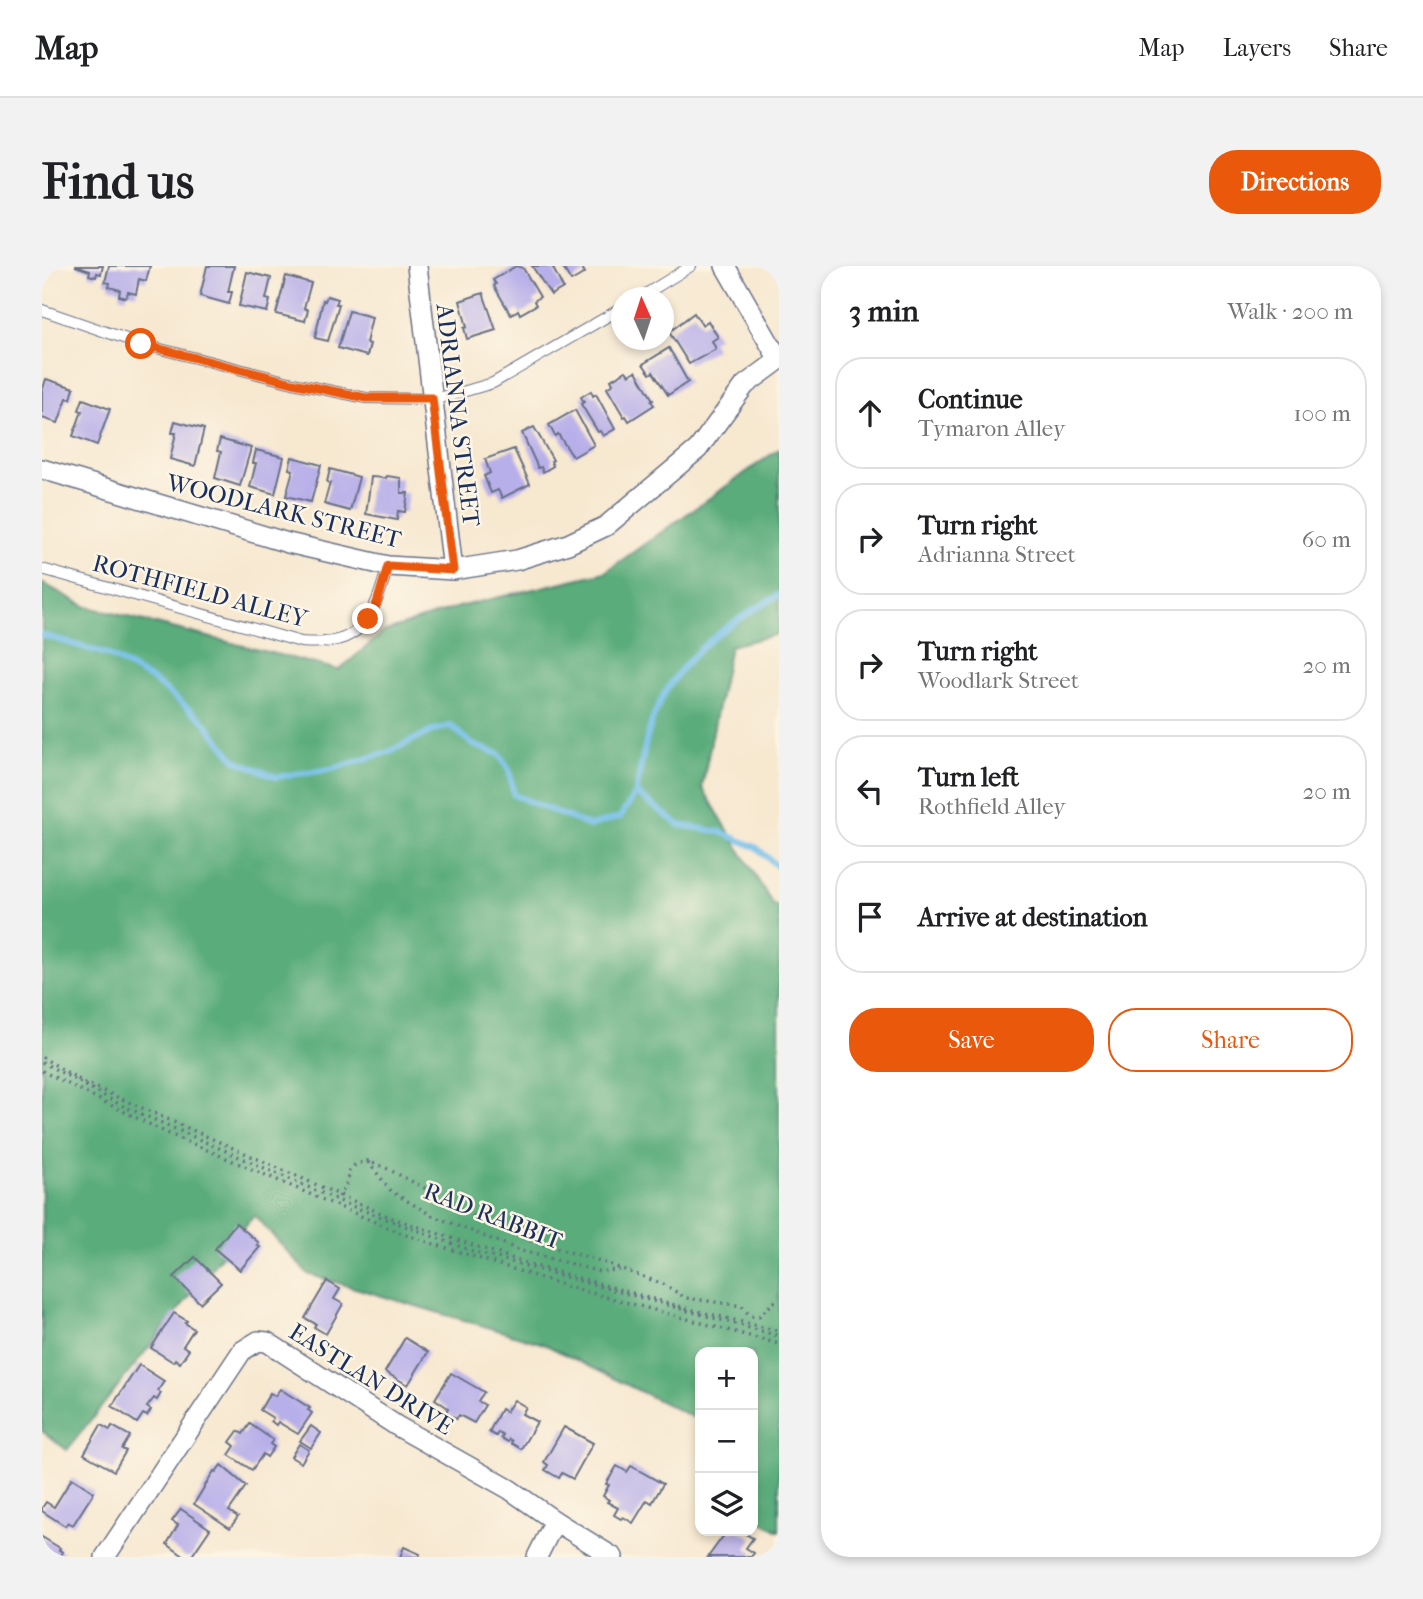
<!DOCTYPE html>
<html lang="en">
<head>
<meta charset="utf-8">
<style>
  body { margin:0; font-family:"IM FELL French Canon",serif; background:#f2f2f2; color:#202124 }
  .controls { position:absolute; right:21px; bottom:21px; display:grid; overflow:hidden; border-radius:14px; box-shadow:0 4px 10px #0003 }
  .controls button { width:63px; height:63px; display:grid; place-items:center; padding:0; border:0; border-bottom:2px solid #e0e0e0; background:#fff; color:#202124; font:35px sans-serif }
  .compass { position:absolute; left:569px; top:21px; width:63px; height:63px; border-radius:50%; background:#fff; box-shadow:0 4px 10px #0003; rotate:357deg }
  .stop { position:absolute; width:21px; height:21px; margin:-16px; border:5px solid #ea580c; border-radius:50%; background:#fff }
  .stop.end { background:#ea580c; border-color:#fff; box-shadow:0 2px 7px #0008 }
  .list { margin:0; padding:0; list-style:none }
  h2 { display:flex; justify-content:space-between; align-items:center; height:91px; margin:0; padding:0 28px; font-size:30px }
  h2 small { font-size:23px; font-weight:400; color:#757577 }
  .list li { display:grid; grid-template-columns:46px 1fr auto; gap:21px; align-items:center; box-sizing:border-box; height:112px; margin:0 14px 14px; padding:0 14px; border:2px solid #e0e0e0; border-radius:28px }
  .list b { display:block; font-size:26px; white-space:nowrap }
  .list p { margin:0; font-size:23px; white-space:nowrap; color:#757577 }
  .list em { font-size:23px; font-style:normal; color:#757577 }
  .actions { display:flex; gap:14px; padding:21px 28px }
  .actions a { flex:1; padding:16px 0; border:2px solid #ea580c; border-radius:28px; text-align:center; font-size:24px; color:#ea580c }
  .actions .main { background:#ea580c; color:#fff }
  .icon { flex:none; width:38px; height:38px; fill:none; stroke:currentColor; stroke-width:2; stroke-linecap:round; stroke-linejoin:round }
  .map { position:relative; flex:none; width:737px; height:1291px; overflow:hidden; border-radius:28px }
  header { display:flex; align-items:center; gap:42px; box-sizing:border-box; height:98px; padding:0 35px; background:#fff; border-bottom:2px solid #e0e0e0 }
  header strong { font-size:33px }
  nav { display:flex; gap:38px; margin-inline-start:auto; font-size:24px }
  .intro { display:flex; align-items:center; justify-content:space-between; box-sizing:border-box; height:168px; padding:0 42px }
  h1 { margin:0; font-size:49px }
  .button { padding:18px 32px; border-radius:28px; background:#ea580c; color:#fff; font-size:24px; font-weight:700 }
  main { display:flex; gap:42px; padding:0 42px }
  aside { flex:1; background:#fff; border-radius:28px; box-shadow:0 4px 10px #0003 }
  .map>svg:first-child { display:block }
  .forest { fill:#5aac7a; stroke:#3a6e6c; stroke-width:2 }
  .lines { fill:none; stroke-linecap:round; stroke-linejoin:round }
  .stream { stroke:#70bdea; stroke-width:6 }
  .building { fill:#b7afe9 }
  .lane-casing { stroke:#687086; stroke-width:12 }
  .street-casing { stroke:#687086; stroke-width:22 }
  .path { stroke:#687086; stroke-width:3.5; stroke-dasharray:2 5; stroke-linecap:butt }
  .lane { stroke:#fff; stroke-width:10 }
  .street { stroke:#fff; stroke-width:19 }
  .route { stroke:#ea580c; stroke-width:9 }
  .labels { text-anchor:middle; stroke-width:5; stroke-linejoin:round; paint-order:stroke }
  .street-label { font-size:24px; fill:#1b2f5e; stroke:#fcf5e5 }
</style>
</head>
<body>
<header>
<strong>Map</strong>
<nav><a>Map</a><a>Layers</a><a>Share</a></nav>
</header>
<div class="intro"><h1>Find us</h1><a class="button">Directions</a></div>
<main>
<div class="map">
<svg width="737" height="1291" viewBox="0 0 737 1291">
  <rect width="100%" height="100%" fill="#fcf5e5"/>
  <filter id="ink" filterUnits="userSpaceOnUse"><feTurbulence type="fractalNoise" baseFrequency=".0143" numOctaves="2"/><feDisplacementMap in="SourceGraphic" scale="14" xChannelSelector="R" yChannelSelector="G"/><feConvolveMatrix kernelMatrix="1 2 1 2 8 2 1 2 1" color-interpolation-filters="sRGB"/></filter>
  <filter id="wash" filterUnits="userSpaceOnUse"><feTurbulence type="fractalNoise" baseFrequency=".00686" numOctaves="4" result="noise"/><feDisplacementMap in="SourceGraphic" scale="28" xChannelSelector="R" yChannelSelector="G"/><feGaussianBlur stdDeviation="1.57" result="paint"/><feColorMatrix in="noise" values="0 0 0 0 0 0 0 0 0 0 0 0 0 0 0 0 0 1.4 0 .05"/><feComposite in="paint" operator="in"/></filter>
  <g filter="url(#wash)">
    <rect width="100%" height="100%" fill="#f7e8d0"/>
    <polygon class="forest" points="737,183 737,368 688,380 660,521 731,639 737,641 737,1265 712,1252 711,1086 658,1086 658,1155 502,1078 266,1008 212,949 25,1184 0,1165 0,317 43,340 297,404 342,366 416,341 563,306"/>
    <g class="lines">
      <g class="stream">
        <polyline points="0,369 65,388 112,415 161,454 193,494 234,511 290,503 346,486 392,464 409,460 431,479 457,488 467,504 472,529 548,560 578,551 594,527 637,559 679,566 715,582 737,602"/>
        <path d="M 594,527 C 599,500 603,472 613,447 C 636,391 686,357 737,329"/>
      </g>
    </g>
    <g id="blocks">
      <g class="building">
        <polygon points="33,0 61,0 59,8 55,7 54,11 47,9 48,5"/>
        <polygon points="67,0 108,0 104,15 97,13 94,28 86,26 84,32 77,30 78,24 67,21 68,17 63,16"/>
        <polygon points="165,0 192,0 186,26 190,26 187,38 158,30"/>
        <polygon points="474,0 481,2 498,31 492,35 494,39 478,48 476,44 469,49 452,20 454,18 451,14"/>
        <polygon points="490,0 510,0 521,22 509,29"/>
        <polygon points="520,0 539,0 543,7 529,15"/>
        <polygon points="205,6 229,12 224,33 228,34 225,46 197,40"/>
        <polygon points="244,10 269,17 262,42 266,44 263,55 234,48"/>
        <polygon points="441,27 454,64 425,73 422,62 425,61 418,35"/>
        <polygon points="285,30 296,33 294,38 297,38 286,75 273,72 281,34 283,35"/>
        <polygon points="307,45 330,51 324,77 328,78 325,90 296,82"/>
        <polygon points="652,47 660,59 666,55 676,71 670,75 674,83 647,98 627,66"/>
        <polygon points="627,82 646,116 626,129 611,106 608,108 601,98"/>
        <polygon points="584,105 587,109 594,105 611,134 609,135 612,139 587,155 584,150 582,151 565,122 571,118 569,114"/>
        <polygon points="4,113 32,122 29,133 25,132 16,157 0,152 0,126"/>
        <polygon points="549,125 551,130 554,128 573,163 561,170 558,165 556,166 539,138 542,136 539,131"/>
        <polygon points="41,133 68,143 55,179 31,170 40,145 37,144"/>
        <polygon points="533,144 552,179 531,191 516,168 513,170 507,159"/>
        <polygon points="133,155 162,163 153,200 128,193 134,167 130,167"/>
        <polygon points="492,161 511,194 509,195 511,200 501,206 499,201 496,202 480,167"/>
        <polygon points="178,173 209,182 198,220 173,212 179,186 175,185"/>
        <polygon points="472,183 488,218 460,232 456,224 449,227 442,210 448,207 443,193"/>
        <polygon points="214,184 242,191 233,228 208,221 214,197 211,197"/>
        <polygon points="250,191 279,199 269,236 244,230 251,204 247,203"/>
        <polygon points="288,203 317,211 308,245 282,238 288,217 285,216"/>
        <polygon points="345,210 359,212 359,227 366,227 363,246 356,245 355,254 324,248 329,211 344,212"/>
        <polygon points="194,957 217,977 215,979 218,981 198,1004 173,983"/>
        <polygon points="153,991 179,1017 158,1037 132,1011"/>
        <polygon points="285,1015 298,1023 292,1033 301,1038 284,1068 272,1061 274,1058 263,1052"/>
        <polygon points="132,1047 145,1055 143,1057 152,1063 141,1080 147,1084 138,1097 133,1093 131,1096 109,1082"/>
        <polygon points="363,1072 386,1086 366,1119 343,1106"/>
        <polygon points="97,1099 122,1115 116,1125 119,1127 115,1134 112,1132 105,1141 109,1144 105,1150 101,1148 95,1157 70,1140"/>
        <polygon points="409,1107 442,1126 436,1135 443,1139 432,1157 417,1149 414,1153 404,1146 406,1142 393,1133"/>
        <polygon points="238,1123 268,1142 266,1144 270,1147 256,1168 236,1156 234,1159 229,1155 231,1152 218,1144 228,1127 233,1130"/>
        <polygon points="472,1134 484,1141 480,1148 495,1156 479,1183 469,1177 470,1175 467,1173 466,1176 459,1172 461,1169 456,1166 454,1170 447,1166 459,1143 464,1146"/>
        <polygon points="208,1158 231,1174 228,1178 232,1181 225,1191 221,1188 210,1204 187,1189 193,1180 188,1176 196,1165 201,1168"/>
        <polygon points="59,1159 68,1164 70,1160 88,1170 80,1183 84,1185 72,1205 42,1188"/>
        <polygon points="269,1160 279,1167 269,1182 258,1175"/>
        <polygon points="522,1161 551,1177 531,1213 520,1207 517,1212 503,1204 506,1199 502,1196"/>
        <polygon points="257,1178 267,1184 259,1197 249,1191"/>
        <polygon points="179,1199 204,1220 187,1245 196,1251 188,1262 152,1238 172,1205 174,1206"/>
        <polygon points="575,1200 585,1206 589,1200 621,1218 610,1237 605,1234 591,1257 581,1251 579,1253 572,1249 576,1242 565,1236 567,1234 561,1230 567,1219 564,1218"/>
        <polygon points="30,1212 52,1226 31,1259 26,1256 23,1260 0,1245 0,1242 4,1236 12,1241"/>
        <polygon points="139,1243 168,1263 149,1291 143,1291 125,1278 136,1259 130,1255"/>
        <polygon points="685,1265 698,1265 711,1272 704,1282 712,1287 709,1291 666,1291"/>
        <polygon points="0,1271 18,1282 17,1284 21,1286 18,1291 0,1291"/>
        <polygon points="362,1281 378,1288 377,1291 358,1291"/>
      </g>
    </g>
  </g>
  <g filter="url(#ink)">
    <use href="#blocks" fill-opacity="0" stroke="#687086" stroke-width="2"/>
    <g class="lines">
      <defs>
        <g id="lane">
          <polyline points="597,32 649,0"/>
          <polyline points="0,44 99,78 251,117 324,132 390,133 410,129 451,117 580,42"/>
          <path d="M 0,303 L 259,376 C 321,381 331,352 346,300"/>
        </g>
        <g id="street">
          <polyline points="375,0 411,304"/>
          <polyline points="683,0 737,94"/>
          <polyline points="0,203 246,277 346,300 411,304 475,294 526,278 564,260 656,183 703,119 737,94"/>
          <polyline points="63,1291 200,1085 216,1075 225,1076 355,1160 467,1223 513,1255 571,1291"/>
          <polyline points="495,1291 513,1255"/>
        </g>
      </defs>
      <use href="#lane" class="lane-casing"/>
      <use href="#street" class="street-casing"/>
      <g class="path">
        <polyline points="0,791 41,816 350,952 484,997 643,1042 737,1065"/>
        <polyline points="0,796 81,840 307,939 430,985 737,1070"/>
        <polyline points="0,805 123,866 361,968 524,1020 737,1078"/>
        <polyline points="326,896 350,926 391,950 480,985 555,1005 579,1004"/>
        <polyline points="297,931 306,915 307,905 313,899 325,895 342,901 394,928 415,942 486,974 558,995 621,1018 644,1032 694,1039 700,1040 708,1050 717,1050 732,1036 737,1037"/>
      </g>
      <use href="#lane" class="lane"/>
      <use href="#street" class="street"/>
    </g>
  </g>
  <g class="lines" filter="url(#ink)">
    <polyline class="route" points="99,78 251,117 324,132 390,132 411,304 346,300 335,337 326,353"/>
  </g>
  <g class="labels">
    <g class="street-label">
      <text transform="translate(416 149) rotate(83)" y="8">ADRIANNA STREET</text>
      <text transform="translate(242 245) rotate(14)" y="8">WOODLARK STREET</text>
      <text transform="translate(158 325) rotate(15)" y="8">ROTHFIELD ALLEY</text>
      <text transform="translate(451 950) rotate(21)" y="8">RAD RABBIT</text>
      <text transform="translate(329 1113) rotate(32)" y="8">EASTLAN DRIVE</text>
    </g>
  </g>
</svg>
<div class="controls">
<button>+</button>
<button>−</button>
<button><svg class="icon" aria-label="layers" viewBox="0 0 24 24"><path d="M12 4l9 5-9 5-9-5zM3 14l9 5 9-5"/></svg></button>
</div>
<svg class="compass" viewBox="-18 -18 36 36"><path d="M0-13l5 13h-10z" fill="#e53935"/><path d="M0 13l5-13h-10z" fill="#757577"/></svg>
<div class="stop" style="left:99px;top:78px"></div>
<div class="stop end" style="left:326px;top:353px"></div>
</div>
<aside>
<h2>3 min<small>Walk · 200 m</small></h2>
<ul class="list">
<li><svg class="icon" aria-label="ahead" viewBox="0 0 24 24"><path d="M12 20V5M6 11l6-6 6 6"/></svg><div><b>Continue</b><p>Tymaron Alley</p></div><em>100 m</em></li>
<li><svg class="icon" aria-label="right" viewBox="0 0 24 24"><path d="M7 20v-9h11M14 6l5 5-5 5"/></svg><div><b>Turn right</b><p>Adrianna Street</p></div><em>60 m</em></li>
<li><svg class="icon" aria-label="right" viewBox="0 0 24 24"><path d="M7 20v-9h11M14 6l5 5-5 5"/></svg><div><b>Turn right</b><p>Woodlark Street</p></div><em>20 m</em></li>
<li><svg class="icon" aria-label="left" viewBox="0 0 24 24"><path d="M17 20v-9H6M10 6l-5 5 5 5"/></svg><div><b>Turn left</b><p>Rothfield Alley</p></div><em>20 m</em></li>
<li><svg class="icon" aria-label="arrive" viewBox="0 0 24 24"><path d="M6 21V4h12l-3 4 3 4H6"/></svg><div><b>Arrive at destination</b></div></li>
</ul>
<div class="actions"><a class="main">Save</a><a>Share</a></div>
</aside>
</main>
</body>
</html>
